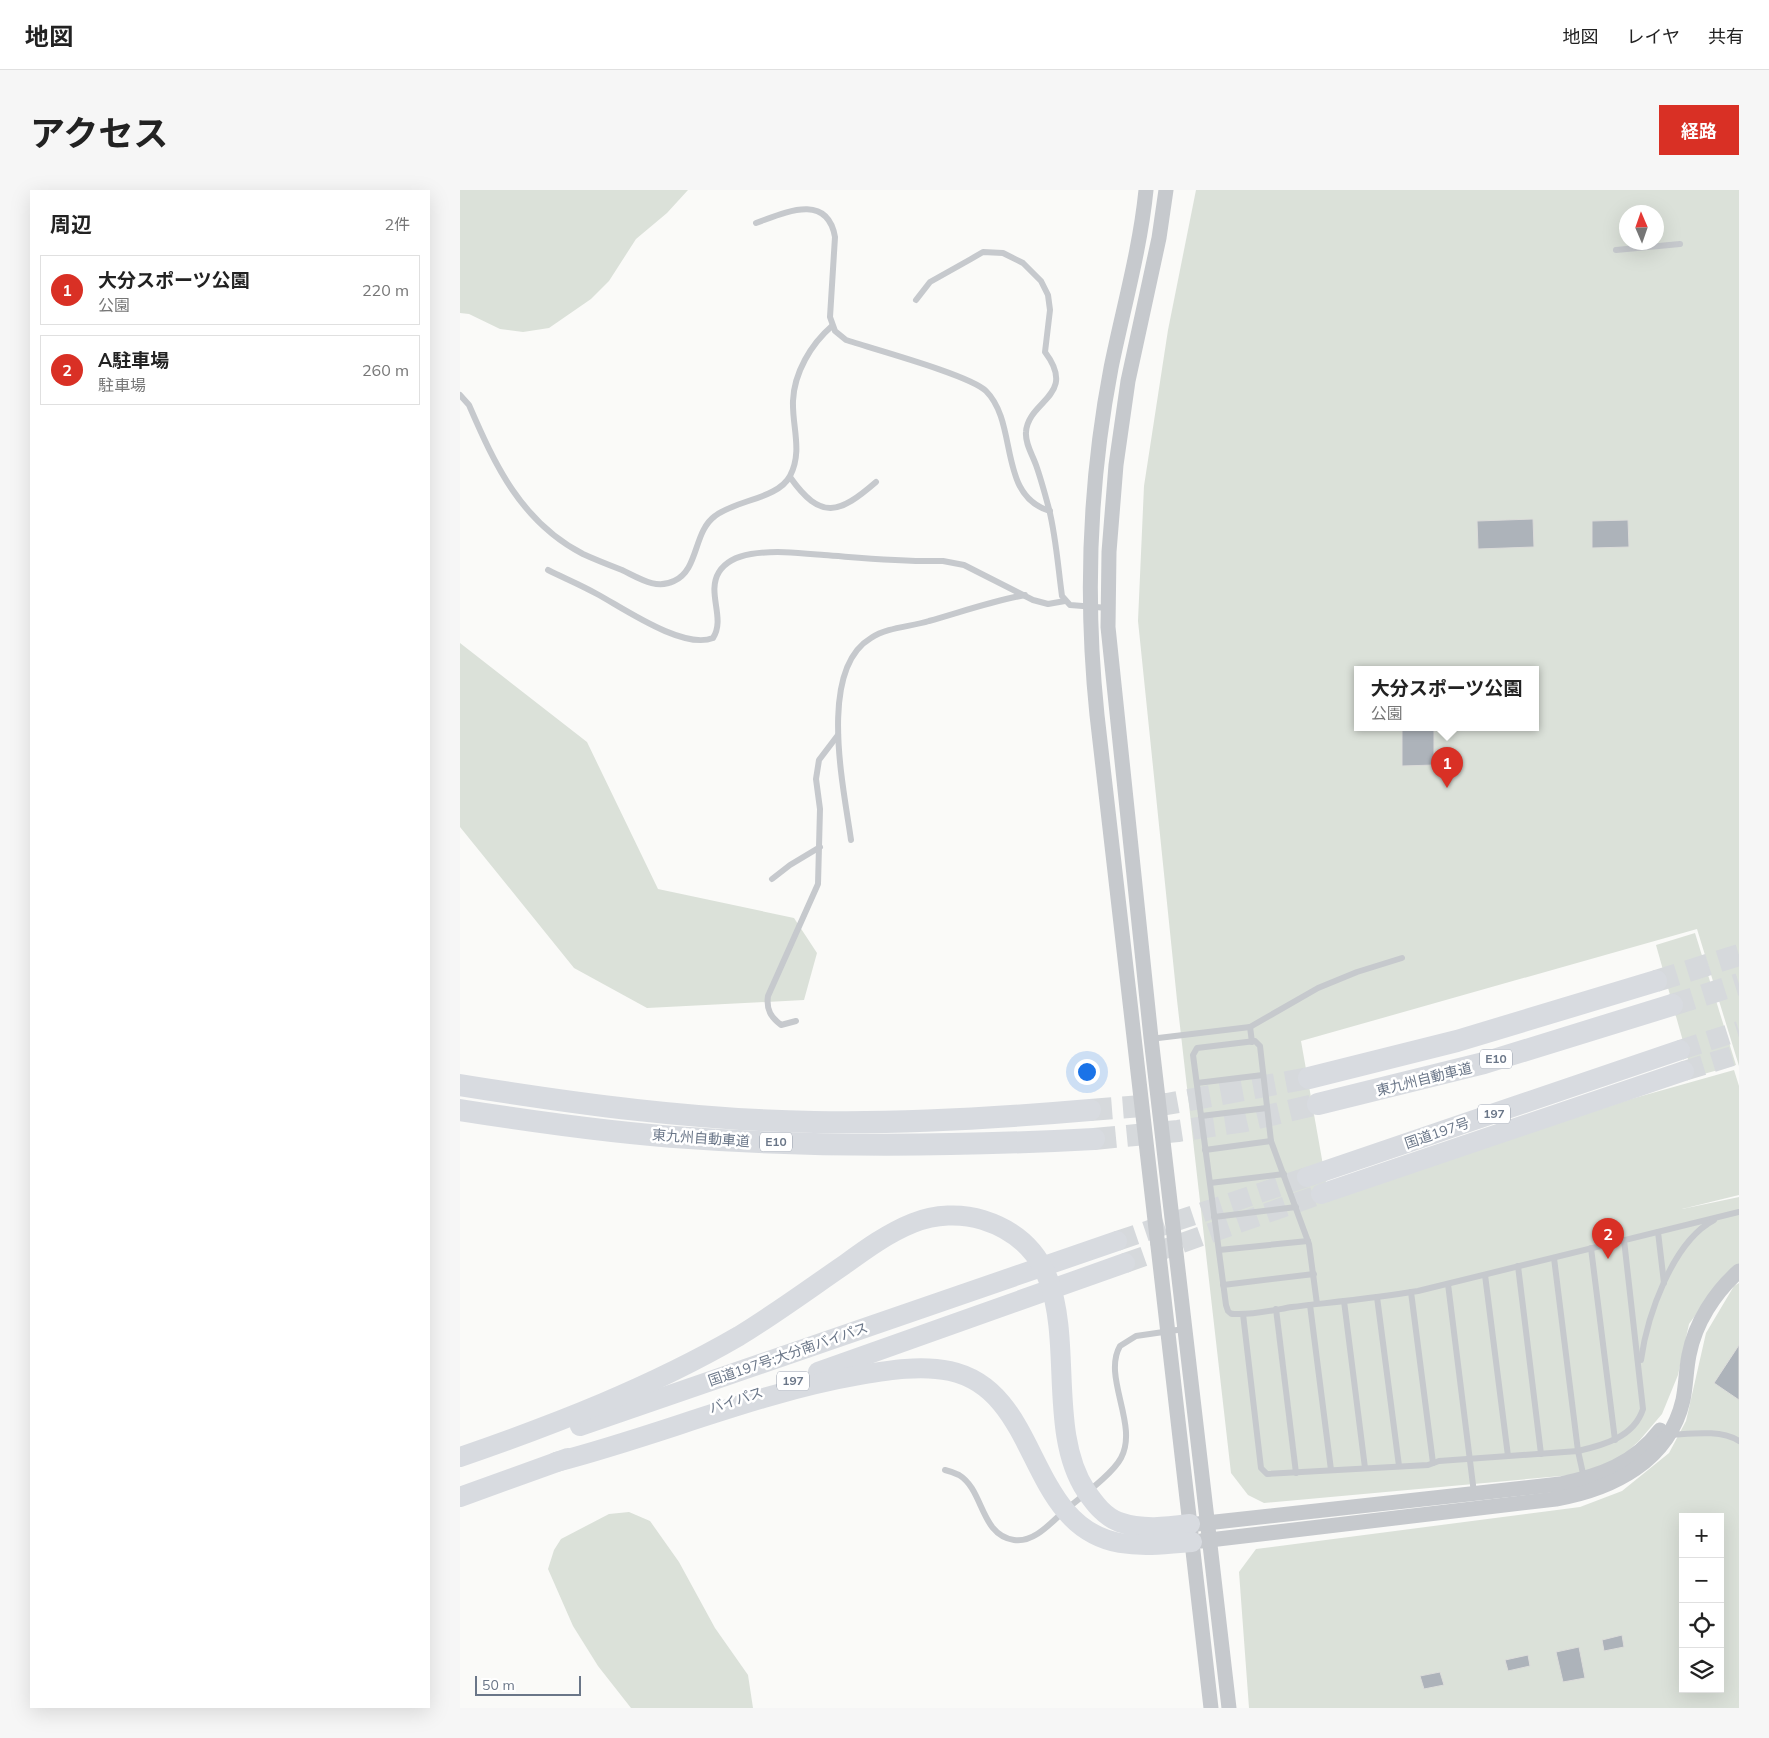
<!DOCTYPE html>
<html lang="ja">
<head>
<meta charset="utf-8">
<style>
  body { margin:0; font-family:Mulish,"Noto Sans JP",sans-serif; background:#f6f6f6; color:#222 }
  .controls { position:absolute; right:15px; bottom:15px; display:grid; overflow:hidden; border-radius:0px; box-shadow:0 5px 20px #0002 }
  .controls button { width:45px; height:45px; display:grid; place-items:center; padding:0; border:0; border-bottom:1px solid #e0e0e0; background:#fff; color:#222; font:25px sans-serif }
  .compass { position:absolute; left:1159px; top:15px; width:45px; height:45px; border-radius:50%; background:#fff; box-shadow:0 5px 20px #0002; rotate:358deg }
  .scale { position:absolute; left:15px; bottom:12px; width:106px; box-sizing:border-box; padding-left:5px; border:2px solid #6a7688; border-top:0; font-size:14px; line-height:18px; white-space:nowrap; color:#6a7688; -webkit-text-stroke:4px #fff; paint-order:stroke }
  .you { position:absolute; left:626px; top:881px; width:18px; height:18px; margin:-12px; border:4px solid #fff; border-radius:50%; background:#1a73e8; box-shadow:0 0 0 8px #1a73e833 }
  .badge { display:grid; place-items:center; width:32px; height:32px; border-radius:50%; background:#d93025; color:#fff; font-size:16px; font-weight:700 }
  .pin { position:absolute; translate:-50% -41px; filter:drop-shadow(0 1px 2px #0008) }
  .pin::after { content:''; position:absolute; top:26px; width:18px; height:15px; background:inherit; clip-path:polygon(0 0,100% 0,50% 100%) }
  .popup { position:absolute; left:894px; top:476px; width:185px; height:65px; box-sizing:border-box; display:grid; place-content:center; border-radius:0px; background:#fff; filter:drop-shadow(0 1px 4px #0005); font-size:16px; white-space:nowrap; color:#767676 }
  .popup b { font-size:19px; color:#222 }
  .popup::after { content:''; position:absolute; left:50%; top:100%; margin-left:-10px; border:10px solid transparent; border-top-color:#fff }
  .list { margin:0; padding:0; list-style:none }
  h2 { display:flex; justify-content:space-between; align-items:center; height:65px; margin:0; padding:0 20px; font-size:21px }
  h2 small { font-size:16px; font-weight:400; color:#767676 }
  .list li { display:grid; grid-template-columns:32px 1fr auto; gap:15px; align-items:center; box-sizing:border-box; height:70px; margin:0 10px 10px; padding:0 10px; border:1px solid #e0e0e0; border-radius:0px }
  .list b { display:block; font-size:19px; white-space:nowrap }
  .list p { margin:0; font-size:16px; white-space:nowrap; color:#767676 }
  .list em { font-size:16px; font-style:normal; color:#767676 }
  .icon { flex:none; width:28px; height:28px; fill:none; stroke:currentColor; stroke-width:2; stroke-linecap:round; stroke-linejoin:round }
  .map { position:relative; flex:none; width:1279px; height:1518px; overflow:hidden; border-radius:0px }
  header { display:flex; align-items:center; gap:30px; box-sizing:border-box; height:70px; padding:0 25px; background:#fff; border-bottom:1px solid #e0e0e0 }
  header strong { font-size:24px }
  nav { display:flex; gap:28px; margin-inline-start:auto; font-size:18px }
  .intro { display:flex; align-items:center; justify-content:space-between; box-sizing:border-box; height:120px; padding:0 30px }
  h1 { margin:0; font-size:35px }
  .button { padding:12px 22px; border-radius:0px; background:#d93025; color:#fff; font-size:18px; font-weight:700 }
  main { display:flex; gap:30px; padding:0 30px }
  aside { flex:1; background:#fff; border-radius:0px; box-shadow:0 5px 20px #0002 }
  .map>svg:first-child { display:block }
  .green { fill:#dbe1d9; fill-rule:evenodd }
  .building { fill:#adb3ba; stroke:#dcdcda }
  .lines { fill:none; stroke-linecap:round; stroke-linejoin:round }
  .trunk-tunnel { stroke:#d6d9dc; stroke-width:20; stroke-dasharray:20 10; stroke-linecap:butt }
  .motorway-tunnel { stroke:#d6d9dc; stroke-width:22; stroke-dasharray:22 11; stroke-linecap:butt }
  .service { stroke:#c6c9cd; stroke-width:6 }
  .tertiary { stroke:#c6c9cd; stroke-width:15 }
  .trunk { stroke:#d8dbe0; stroke-width:20 }
  .motorway { stroke:#d8dbe0; stroke-width:22 }
  .labels { text-anchor:middle; stroke-width:5; stroke-linejoin:round; paint-order:stroke }
  .shield { fill:#fff; stroke:#979fac; stroke-width:1 }
  .shield-label { font-size:12px; font-weight:bold; fill:#6a7688 }
  .street-label { font-size:14px; fill:#6a7688; stroke:#fff }
</style>
</head>
<body>
<header>
<strong>地図</strong>
<nav><a>地図</a><a>レイヤ</a><a>共有</a></nav>
</header>
<div class="intro"><h1>アクセス</h1><a class="button">経路</a></div>
<main>
<aside>
<h2>周辺<small>2件</small></h2>
<ul class="list">
<li><span class="badge">1</span><div><b>大分スポーツ公園</b><p>公園</p></div><em>220 m</em></li>
<li><span class="badge">2</span><div><b>A駐車場</b><p>駐車場</p></div><em>260 m</em></li>
</ul>
</aside>
<div class="map">
<svg width="1279" height="1518" viewBox="0 0 1279 1518">
  <rect width="100%" height="100%" fill="#fafaf8"/>
  <g class="green">
    <polygon points="0,0 228,0 207,23 176,49 149,91 131,109 89,138 63,142 40,139 9,124 0,123"/>
    <path d="M 736,0 L 1279,0 L 1279,876 L 1237,739 L 841,851 L 869,1009 L 1171,909 L 1274,880 L 1279,896 L 1279,1005 L 1222,1019 L 1279,1007 L 1279,1075 L 1256,1097 L 1229,1134 L 1218,1185 L 1202,1224 L 1179,1251 L 1150,1277 L 1112,1285 L 804,1313 L 788,1305 L 771,1283 L 717,810 L 678,431 L 684,296 L 708,140 ZM 1166,22 L 1196,22 L 1196,52 L 1166,52 ZM 898,479 L 1076,479 L 1076,537 L 898,537 Z"/>
    <polygon points="0,453 127,552 198,699 334,728 357,763 344,810 187,818 114,778 0,637"/>
    <polygon points="1235,743 1276,875 1233,887 1196,755"/>
    <path d="M 1279,1093 L 1279,1518 L 789,1518 L 779,1382 L 796,1359 L 1120,1317 L 1162,1301 L 1209,1263 L 1226,1231 L 1246,1143 L 1274,1096 ZM 1223,1327 L 1260,1327 L 1260,1499 L 1223,1499 Z"/>
    <polygon points="169,1322 190,1331 219,1372 255,1438 288,1485 293,1518 171,1518 138,1476 113,1436 88,1379 94,1360 101,1349 149,1324"/>
  </g>
  <g class="building">
    <polygon points="1073,329 1074,357 1018,359 1017,331"/>
    <polygon points="1168,330 1169,357 1132,358 1132,331"/>
    <polygon points="942,537 974,537 974,575 942,576"/>
    <polygon points="1279,1155 1279,1210 1254,1193"/>
    <polygon points="1162,1445 1164,1457 1144,1461 1142,1450"/>
    <polygon points="1119,1457 1125,1488 1103,1492 1096,1462"/>
    <polygon points="1068,1465 1070,1476 1048,1481 1045,1470"/>
    <polygon points="980,1482 984,1495 964,1499 960,1486"/>
  </g>
  <g class="lines">
    <g class="trunk-tunnel">
      <polyline points="1220,860 1279,841"/>
      <polyline points="1224,881 1279,864"/>
      <polyline points="657,1051 847,987"/>
      <polyline points="665,1073 861,1004"/>
    </g>
    <g class="motorway-tunnel">
      <polyline points="1196,791 1279,765"/>
      <polyline points="1212,815 1279,794"/>
      <polyline points="630,920 707,914 849,888"/>
      <polyline points="634,949 718,941 785,931 858,914"/>
    </g>
    <g class="service">
      <path d="M 296,33 C 324,23 367,2 375,47 L 370,127 L 375,141 L 386,150 C 413,159 510,185 526,201 C 559,234 537,306 590,321"/>
      <polyline points="1156,60 1220,54"/>
      <path d="M 456,110 L 470,92 L 511,69 L 523,62 L 543,63 L 563,73 L 581,91 L 588,105 L 590,120 L 585,162 C 618,206 568,210 566,242 C 565,253 572,264 576,275 C 581,289 585,304 589,319 C 596,347 598,377 602,406 L 610,415 L 648,418"/>
      <path d="M 0,205 L 9,215 C 35,275 61,332 123,364 C 136,370 149,375 162,380 C 179,388 196,400 214,391 C 239,380 233,342 255,326 C 275,310 318,309 330,286 C 343,261 332,237 333,211 C 334,183 351,154 372,136"/>
      <path d="M 330,287 C 361,331 379,324 416,292"/>
      <path d="M 88,380 C 104,388 121,395 137,404 C 163,418 223,460 253,448 C 266,428 246,403 259,382 C 266,371 279,366 291,364 C 315,360 341,363 364,365 C 404,368 443,372 483,371 L 504,375 L 573,410 L 588,414 L 605,411"/>
      <path d="M 391,650 C 384,599 357,480 411,448 C 428,437 450,437 469,431 C 501,422 532,411 565,405"/>
      <polyline points="312,689 330,675 360,657"/>
      <path d="M 336,831 L 321,835 C 311,827 306,820 308,806 L 358,694 L 360,619 L 356,589 L 359,570 L 378,545"/>
      <polyline points="790,837 792,852"/>
      <polyline points="690,849 790,837 858,798 897,782 942,768"/>
      <polyline points="737,893 803,885"/>
      <polyline points="741,926 807,918"/>
      <polyline points="745,960 811,951"/>
      <polyline points="750,993 824,984"/>
      <polyline points="754,1027 836,1017"/>
      <polyline points="1198,1042 1204,1093"/>
      <polyline points="1131,1058 1155,1250"/>
      <polyline points="759,1060 848,1051"/>
      <polyline points="1094,1068 1118,1261 1124,1288"/>
      <polyline points="1058,1076 1081,1264"/>
      <polyline points="1025,1085 1048,1266"/>
      <polyline points="988,1094 1014,1303"/>
      <polyline points="763,1095 854,1084"/>
      <polyline points="951,1102 973,1273"/>
      <polyline points="917,1107 939,1276"/>
      <polyline points="884,1111 905,1278"/>
      <path d="M 857,1114 L 849,1054 L 811,951 L 800,856 L 795,851 L 737,858 L 733,865 L 766,1115 L 768,1121 C 771,1124 771,1124 775,1124 C 793,1125 814,1120 832,1117 C 874,1112 916,1108 958,1101 L 1279,1022"/>
      <polyline points="850,1115 871,1280"/>
      <polyline points="816,1119 836,1283"/>
      <path d="M 783,1124 L 801,1278 L 807,1284 L 968,1275 L 979,1271 L 1118,1261 C 1144,1255 1174,1247 1183,1219 L 1164,1050"/>
      <path d="M 1181,1170 C 1187,1127 1212,1052 1254,1030"/>
      <path d="M 1209,1245 C 1230,1244 1260,1239 1279,1251"/>
      <path d="M 485,1280 C 489,1281 495,1283 499,1285 C 524,1300 520,1345 554,1350 C 573,1353 590,1334 602,1323 C 618,1309 652,1285 661,1268 C 679,1235 642,1187 660,1156 L 676,1146 L 724,1139"/>
    </g>
    <g class="tertiary">
      <path d="M 686,0 C 680,60 663,119 651,178 C 629,293 625,409 637,525 L 751,1518"/>
      <polyline points="706,0 699,48 668,191 656,275 649,362 648,437 691,848 769,1518"/>
      <path d="M 737,1334 L 1100,1294 C 1140,1286 1174,1274 1200,1240"/>
      <path d="M 741,1351 L 1096,1309 C 1153,1299 1209,1271 1223,1210 C 1226,1195 1226,1180 1229,1165 C 1235,1133 1255,1102 1279,1081"/>
    </g>
    <g class="trunk">
      <polyline points="847,987 1220,860"/>
      <polyline points="861,1004 1224,881"/>
      <polyline points="358,1182 665,1073"/>
      <polyline points="120,1236 657,1051"/>
      <path d="M 0,1267 C 96,1234 191,1197 279,1146 C 315,1124 349,1099 384,1075 C 406,1059 428,1043 453,1033 C 475,1024 501,1023 523,1030 C 644,1068 572,1219 626,1301 C 635,1314 644,1326 659,1332 C 682,1340 706,1337 730,1334"/>
      <path d="M 96,1272 C 198,1246 296,1203 400,1185 C 430,1180 461,1175 490,1181 C 582,1201 565,1336 660,1353 C 684,1357 708,1354 732,1352"/>
      <polyline points="0,1307 108,1268"/>
    </g>
    <g class="motorway">
      <polyline points="849,888 997,851 1196,791"/>
      <path d="M 0,895 C 117,914 235,930 354,932 C 446,934 538,928 630,920"/>
      <polyline points="858,914 1024,873 1212,815"/>
      <path d="M 0,920 C 76,932 152,943 229,948 C 364,958 500,956 634,949"/>
    </g>
  </g>
  <g class="labels">
    <g class="shield">
      <rect x="1020" y="859.5" width="32" height="19" rx="4"/>
      <rect x="1018" y="914.5" width="32" height="19" rx="4"/>
      <rect x="300" y="942.5" width="32" height="19" rx="4"/>
      <rect x="317" y="1181.5" width="32" height="19" rx="4"/>
    </g>
    <g class="shield-label">
      <text x="1036" y="873">E10</text>
      <text x="1034" y="928">197</text>
      <text x="316" y="956">E10</text>
      <text x="333" y="1195">197</text>
    </g>
    <g class="street-label">
      <text transform="translate(964 889) rotate(-14)" y="5">東九州自動車道</text>
      <text transform="translate(977 943) rotate(-19)" y="5">国道197号</text>
      <text transform="translate(241 948) rotate(4)" y="5">東九州自動車道</text>
      <text transform="translate(328 1164) rotate(-19)" y="5">国道197号;大分南バイパス</text>
      <text transform="translate(276 1210) rotate(-18)" y="5">バイパス</text>
    </g>
  </g>
</svg>
<div class="controls">
<button>+</button>
<button>−</button>
<button><svg class="icon" aria-label="locate" viewBox="0 0 24 24"><circle cx="12" cy="12" r="6"/><path d="M12 2v4M12 18v4M2 12h4M18 12h4"/></svg></button>
<button><svg class="icon" aria-label="layers" viewBox="0 0 24 24"><path d="M12 4l9 5-9 5-9-5zM3 14l9 5 9-5"/></svg></button>
</div>
<svg class="compass" viewBox="-18 -18 36 36"><path d="M0-13l5 13h-10z" fill="#e53935"/><path d="M0 13l5-13h-10z" fill="#767676"/></svg>
<div class="scale">50 m</div>
<div class="you"></div>
<div class="pin badge" style="left:987px;top:598px">1</div>
<div class="popup"><b>大分スポーツ公園</b>公園</div>
<div class="pin badge" style="left:1148px;top:1069px">2</div>
</div>
</main>
</body>
</html>
